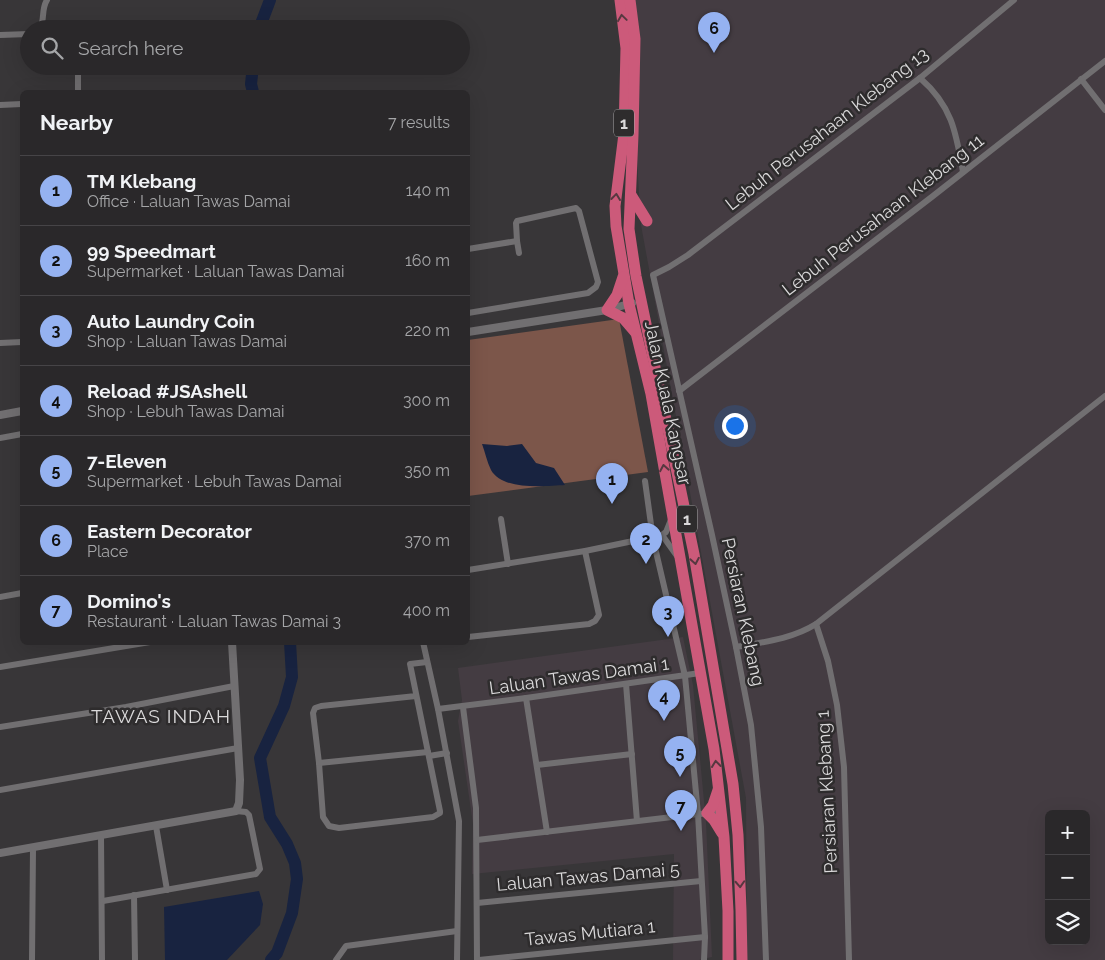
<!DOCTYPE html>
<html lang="en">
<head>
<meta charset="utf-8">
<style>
  body { margin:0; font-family:Raleway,sans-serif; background:#363436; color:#f1f3f6 }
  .controls { position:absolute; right:15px; bottom:15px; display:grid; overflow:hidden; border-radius:8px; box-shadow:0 5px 20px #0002 }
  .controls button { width:45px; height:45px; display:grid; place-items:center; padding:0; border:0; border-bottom:1px solid #464447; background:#2a282a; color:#f1f3f6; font:25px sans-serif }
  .you { position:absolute; left:734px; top:425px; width:18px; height:18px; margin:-12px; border:4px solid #fff; border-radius:50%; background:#1a73e8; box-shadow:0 0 0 8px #1a73e833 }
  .badge { display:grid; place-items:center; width:32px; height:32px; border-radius:50%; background:#95b2f1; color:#111; font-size:16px; font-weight:700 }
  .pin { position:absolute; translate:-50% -41px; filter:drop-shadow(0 1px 2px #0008) }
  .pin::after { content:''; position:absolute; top:26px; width:18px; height:15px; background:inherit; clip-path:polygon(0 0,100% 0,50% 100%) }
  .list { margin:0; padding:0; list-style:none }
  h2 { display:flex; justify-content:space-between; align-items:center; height:65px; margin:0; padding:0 20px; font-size:21px }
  h2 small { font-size:16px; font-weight:400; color:#a5a6a8 }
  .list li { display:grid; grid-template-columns:32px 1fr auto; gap:15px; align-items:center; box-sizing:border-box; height:70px; padding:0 20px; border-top:1px solid #464447 }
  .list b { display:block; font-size:19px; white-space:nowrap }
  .list p { margin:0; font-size:16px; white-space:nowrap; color:#a5a6a8 }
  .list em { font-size:16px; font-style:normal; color:#a5a6a8 }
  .icon { flex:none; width:28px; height:28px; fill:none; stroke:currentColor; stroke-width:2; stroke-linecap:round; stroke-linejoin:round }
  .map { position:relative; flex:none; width:1105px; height:960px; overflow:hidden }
  .search { position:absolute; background:#2a282a; box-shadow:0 5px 20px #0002; left:20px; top:20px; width:450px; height:55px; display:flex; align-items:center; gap:12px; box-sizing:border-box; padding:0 18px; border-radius:28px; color:#a5a6a8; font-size:19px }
  .panel { position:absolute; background:#2a282a; box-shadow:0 5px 20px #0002; left:20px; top:90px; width:450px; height:555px; border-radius:8px }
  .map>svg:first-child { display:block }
  .built { fill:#443c42; fill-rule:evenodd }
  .green { fill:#7c564a }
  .water { fill:#182340 }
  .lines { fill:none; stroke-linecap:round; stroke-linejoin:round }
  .river { stroke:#182340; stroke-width:12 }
  .minor { stroke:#716f71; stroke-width:6 }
  .tertiary { stroke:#716f71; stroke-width:8 }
  .trunk { stroke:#cc5a7a; stroke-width:11 }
  .oneway { stroke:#563840 }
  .labels { text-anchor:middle; stroke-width:5; stroke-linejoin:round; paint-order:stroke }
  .shield { fill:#2e2c2d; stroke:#a6a5a6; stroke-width:1 }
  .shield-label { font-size:16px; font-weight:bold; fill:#dad9da }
  .street-label { font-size:18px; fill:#dad9da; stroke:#2e2c2d }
  .neighbourhood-label { font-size:19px; letter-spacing:1px; fill:#dad9da; stroke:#2e2c2d }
</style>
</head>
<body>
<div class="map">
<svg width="1105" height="960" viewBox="0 0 1105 960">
  <rect width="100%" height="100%" fill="#383638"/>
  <g class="built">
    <path d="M 627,0 L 1105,0 L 1105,960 L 747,960 L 746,798 L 641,225 ZM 1049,814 L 1086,814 L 1086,941 L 1049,941 Z"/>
    <polygon points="683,637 693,685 706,822 712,957 699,960 673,960 674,854 472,874 473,824 458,721 462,700 458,668"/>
  </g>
  <polygon class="green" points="619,319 648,472 468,496 468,340"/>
  <g class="water">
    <path d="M 482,444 L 507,446 L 522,444 L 536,463 L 554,468 L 565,485 C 545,486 503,491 491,470 C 487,462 485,452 482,444 Z"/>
    <polygon points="259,891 263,904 260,925 227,960 165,960 164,907"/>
  </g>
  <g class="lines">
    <g class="river">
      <polyline points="259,29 270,0"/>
      <polyline points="253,92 251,84 253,66"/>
      <polyline points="271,960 277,953 292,913 297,879 295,863 287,844 270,817 260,758 284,706 292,677 290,642"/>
    </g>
    <g class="minor">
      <path d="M 40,29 C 45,19 41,9 47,0"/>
      <polyline points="0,35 29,34"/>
      <polyline points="78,66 78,92"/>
      <path d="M 920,78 C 952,106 956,132 963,172"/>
      <polyline points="1081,79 1105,110"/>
      <polyline points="0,105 22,104"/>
      <polyline points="517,241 519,253"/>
      <polyline points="468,249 517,241 516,223 517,221 576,208 579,211 598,282 596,287 588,293 468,313"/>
      <polyline points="0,343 22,342"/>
      <polyline points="679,391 933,196 1105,61"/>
      <polyline points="0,438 22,434"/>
      <polyline points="645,481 653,539 685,676 698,814 705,937 704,960"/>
      <polyline points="501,519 508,564"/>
      <polyline points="662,535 677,556"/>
      <polyline points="468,570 585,551 662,535 666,532 672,517"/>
      <polyline points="0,597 22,593"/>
      <polyline points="816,624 828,661 837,705 844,767 849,960"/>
      <polyline points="468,637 589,624 595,621 599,615 585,551"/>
      <polyline points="423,642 438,709 459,821 457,960"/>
      <path d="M 736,647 C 764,642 792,639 816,624 L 1105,396"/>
      <polyline points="0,667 150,642"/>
      <polyline points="626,684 637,821"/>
      <polyline points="416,696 321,706 315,708 313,713 319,763 323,817 329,826 339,828 433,817 440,813 440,811 410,664 427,662"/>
      <polyline points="526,698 547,832"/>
      <polyline points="463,707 476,808 477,960"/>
      <polyline points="438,709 526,698 700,673"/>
      <polyline points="0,727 126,707 234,686"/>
      <polyline points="429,756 447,753"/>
      <polyline points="319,763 428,752"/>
      <polyline points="537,765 632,754"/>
      <polyline points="0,790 238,748"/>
      <polyline points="156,826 167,890"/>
      <polyline points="101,836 102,960"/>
      <polyline points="477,840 698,814 722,813"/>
      <polyline points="134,895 135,960"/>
      <polyline points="103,901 256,874 260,869 249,815 246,812 236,811"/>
      <polyline points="477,903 701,881"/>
      <polyline points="32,960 33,848"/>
      <polyline points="336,960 346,946 457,931"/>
      <polyline points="479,960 705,937"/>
      <polyline points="766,960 761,827 751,725 736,647 712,535 653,275 669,267 688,255 920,78 1014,0"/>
    </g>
    <g class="tertiary">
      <polyline points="468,332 607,310 632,303"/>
      <polyline points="0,415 22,411"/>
      <polyline points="0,853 236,811 239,803 240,780 232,642"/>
    </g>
    <g class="trunk">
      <polyline points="620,0 626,48 624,134 615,206 616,226 629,304 651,394 714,749 724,837 728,911 728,960"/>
      <polyline points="630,0 635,39 633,135 629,229 636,276 694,554 733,784 738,835 741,910 742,960"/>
      <polyline points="631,195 647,221"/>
      <polyline points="623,277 617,295 607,310 623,318 635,332"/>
      <polyline points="718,790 713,805 707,813 714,820 722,833"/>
    </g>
  </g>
  <defs><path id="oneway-chevron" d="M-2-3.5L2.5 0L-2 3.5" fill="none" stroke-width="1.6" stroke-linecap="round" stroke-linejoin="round" transform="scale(1.25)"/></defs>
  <g class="oneway">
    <use href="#oneway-chevron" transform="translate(622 18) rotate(-98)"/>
    <use href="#oneway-chevron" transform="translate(616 197) rotate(-83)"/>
    <use href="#oneway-chevron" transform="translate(664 468) rotate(-100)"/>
    <use href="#oneway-chevron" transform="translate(695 561) rotate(80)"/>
    <use href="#oneway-chevron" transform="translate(716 764) rotate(-97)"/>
    <use href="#oneway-chevron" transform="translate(740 884) rotate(87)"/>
  </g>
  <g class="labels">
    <g class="shield">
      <rect x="614" y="109.5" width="20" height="27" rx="4"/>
      <rect x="677" y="505.5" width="20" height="27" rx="4"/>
    </g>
    <g class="shield-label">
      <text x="624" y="129">1</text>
      <text x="687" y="525">1</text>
    </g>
    <g class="street-label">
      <text transform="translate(827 129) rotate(-38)" y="6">Lebuh Perusahaan Klebang 13</text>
      <text transform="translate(883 215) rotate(-38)" y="6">Lebuh Perusahaan Klebang 11</text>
      <text transform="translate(668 403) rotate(78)" y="6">Jalan Kuala Kangsar</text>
      <text transform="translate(743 612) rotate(78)" y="6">Persiaran Klebang</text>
      <text transform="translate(579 676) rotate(-8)" y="6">Laluan Tawas Damai 1</text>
      <text transform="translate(827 792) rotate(-93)" y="6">Persiaran Klebang 1</text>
      <text transform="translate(588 877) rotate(-5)" y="6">Laluan Tawas Damai 5</text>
      <text transform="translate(590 933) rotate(-6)" y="6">Tawas Mutiara 1</text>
    </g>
    <g class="neighbourhood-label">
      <text x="161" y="723">TAWAS INDAH</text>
    </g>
  </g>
</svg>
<div class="controls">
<button>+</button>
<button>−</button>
<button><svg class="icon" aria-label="layers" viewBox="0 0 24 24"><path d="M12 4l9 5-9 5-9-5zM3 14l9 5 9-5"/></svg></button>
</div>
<div class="you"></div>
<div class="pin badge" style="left:612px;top:504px">1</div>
<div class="pin badge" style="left:646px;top:564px">2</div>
<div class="pin badge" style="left:668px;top:637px">3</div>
<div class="pin badge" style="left:664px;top:721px">4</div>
<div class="pin badge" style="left:680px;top:777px">5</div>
<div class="pin badge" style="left:714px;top:53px">6</div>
<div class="pin badge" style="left:681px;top:831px">7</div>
<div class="search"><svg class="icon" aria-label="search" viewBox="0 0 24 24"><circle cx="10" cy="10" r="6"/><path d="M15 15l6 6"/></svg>Search here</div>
<section class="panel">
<h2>Nearby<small>7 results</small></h2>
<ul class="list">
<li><span class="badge">1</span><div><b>TM Klebang</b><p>Office · Laluan Tawas Damai</p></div><em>140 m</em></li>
<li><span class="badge">2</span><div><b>99 Speedmart</b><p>Supermarket · Laluan Tawas Damai</p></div><em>160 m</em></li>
<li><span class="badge">3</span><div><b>Auto Laundry Coin</b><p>Shop · Laluan Tawas Damai</p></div><em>220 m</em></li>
<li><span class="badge">4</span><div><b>Reload #JSAshell</b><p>Shop · Lebuh Tawas Damai</p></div><em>300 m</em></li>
<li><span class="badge">5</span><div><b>7-Eleven</b><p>Supermarket · Lebuh Tawas Damai</p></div><em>350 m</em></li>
<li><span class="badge">6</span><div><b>Eastern Decorator</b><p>Place</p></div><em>370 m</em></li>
<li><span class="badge">7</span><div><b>Domino's</b><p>Restaurant · Laluan Tawas Damai 3</p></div><em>400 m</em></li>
</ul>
</section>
</div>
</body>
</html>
